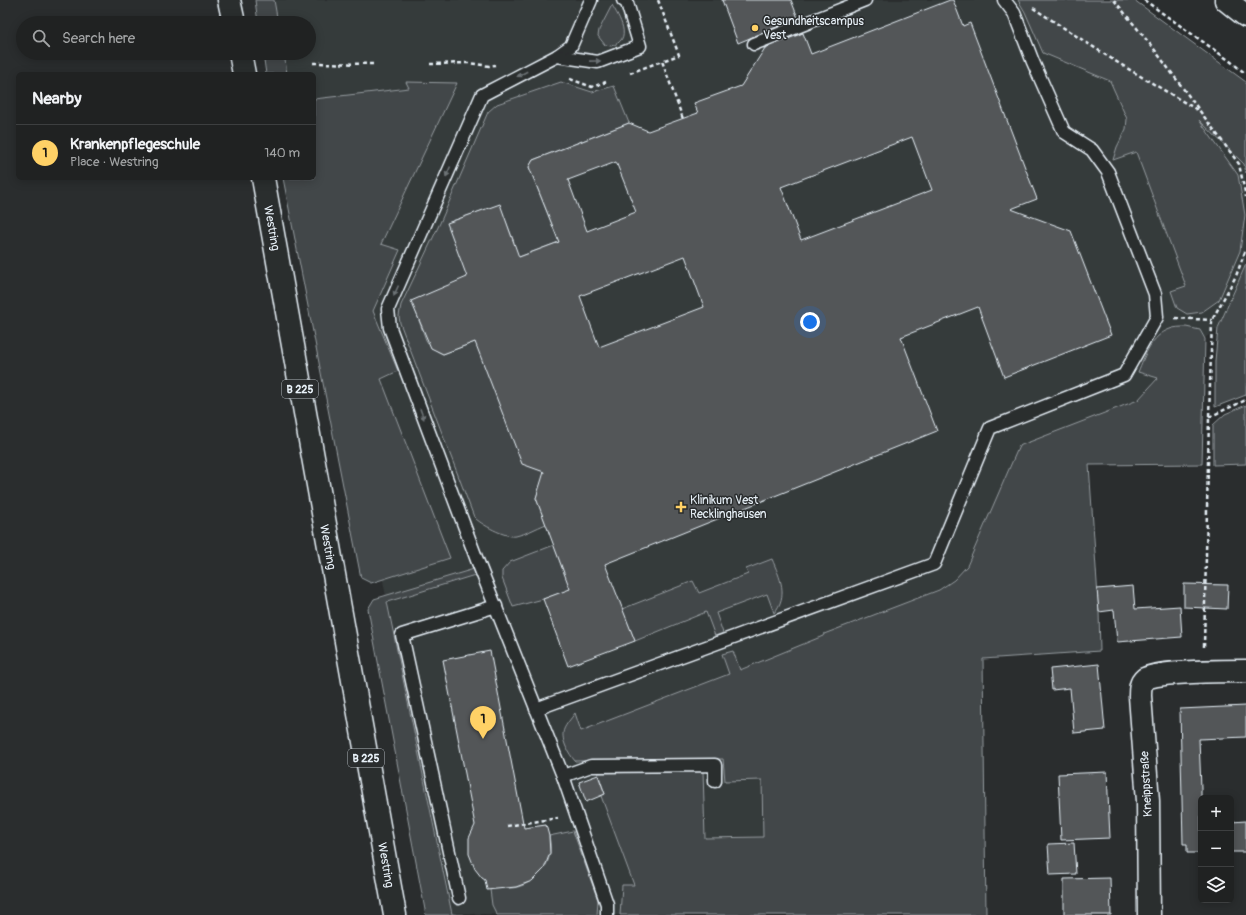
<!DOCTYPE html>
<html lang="en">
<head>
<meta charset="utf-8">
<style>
  body { margin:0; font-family:Pangolin,sans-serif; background:#2d2f2f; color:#f1f3f6 }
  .controls { position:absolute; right:12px; bottom:12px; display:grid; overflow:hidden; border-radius:6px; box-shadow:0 2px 10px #0003 }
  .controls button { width:36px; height:36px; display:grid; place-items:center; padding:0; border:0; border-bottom:1px solid #3d3f40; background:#202222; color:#f1f3f6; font:20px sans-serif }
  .you { position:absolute; left:810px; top:322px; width:14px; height:14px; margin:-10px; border:3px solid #fff; border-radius:50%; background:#1a73e8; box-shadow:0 0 0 6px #1a73e833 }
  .badge { display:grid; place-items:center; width:26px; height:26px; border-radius:50%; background:#ffd166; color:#111; font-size:13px; font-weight:700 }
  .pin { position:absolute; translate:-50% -33px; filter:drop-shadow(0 1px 2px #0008) }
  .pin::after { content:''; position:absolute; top:21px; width:14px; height:12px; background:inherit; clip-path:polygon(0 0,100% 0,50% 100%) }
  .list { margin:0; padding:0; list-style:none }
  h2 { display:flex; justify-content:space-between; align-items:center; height:52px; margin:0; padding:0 16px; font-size:17px }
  h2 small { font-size:13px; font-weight:400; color:#a2a4a5 }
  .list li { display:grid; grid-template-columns:26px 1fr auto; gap:12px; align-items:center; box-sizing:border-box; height:56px; padding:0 16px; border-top:1px solid #3d3f40 }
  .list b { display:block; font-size:15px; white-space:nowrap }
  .list p { margin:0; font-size:13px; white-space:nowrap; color:#a2a4a5 }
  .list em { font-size:13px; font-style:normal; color:#a2a4a5 }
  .icon { flex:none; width:22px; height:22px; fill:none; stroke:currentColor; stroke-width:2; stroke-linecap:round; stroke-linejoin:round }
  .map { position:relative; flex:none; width:1246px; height:915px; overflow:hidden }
  .search { position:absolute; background:#202222; box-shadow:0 2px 10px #0003; left:16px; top:16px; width:300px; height:44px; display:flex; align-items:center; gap:10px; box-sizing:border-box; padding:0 14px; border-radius:22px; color:#a2a4a5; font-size:15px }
  .panel { position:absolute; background:#202222; box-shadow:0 2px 10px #0003; left:16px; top:72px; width:300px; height:108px; border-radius:6px }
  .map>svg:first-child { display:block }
  .built { fill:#363a3b }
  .green { fill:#424648; stroke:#959ca0 }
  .building { fill:#535759; stroke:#e8f1f8; fill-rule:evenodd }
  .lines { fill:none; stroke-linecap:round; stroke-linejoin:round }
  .service-casing { stroke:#e8f1f8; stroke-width:15 }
  .minor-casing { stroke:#e8f1f8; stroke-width:25 }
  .secondary-casing { stroke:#e8f1f8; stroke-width:25 }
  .primary-casing { stroke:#e8f1f8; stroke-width:25 }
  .path { stroke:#e8f1f8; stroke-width:2.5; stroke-dasharray:4 3; stroke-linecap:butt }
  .service { stroke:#2a2d2e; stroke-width:12 }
  .minor { stroke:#2a2d2e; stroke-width:22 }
  .secondary { stroke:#2a2d2e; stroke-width:22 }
  .primary { stroke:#2a2d2e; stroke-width:22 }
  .oneway { fill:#6c7275 }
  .poi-dot { fill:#ffd166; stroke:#2a2d2e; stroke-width:1.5 }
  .labels { text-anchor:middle; stroke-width:3; stroke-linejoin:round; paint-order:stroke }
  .shield { fill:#2a2d2e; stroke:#afb6bb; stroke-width:1 }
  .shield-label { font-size:11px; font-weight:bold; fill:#e8f1f8 }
  .poi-label { font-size:12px; fill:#e8f1f8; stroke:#2a2d2e; text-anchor:start }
  .street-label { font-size:12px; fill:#e8f1f8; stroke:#2a2d2e }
</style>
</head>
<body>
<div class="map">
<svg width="1246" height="915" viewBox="0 0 1246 915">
  <rect width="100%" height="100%" fill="#2a2d2e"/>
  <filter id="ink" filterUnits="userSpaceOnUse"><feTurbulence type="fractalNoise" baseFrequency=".025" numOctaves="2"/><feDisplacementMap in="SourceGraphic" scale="8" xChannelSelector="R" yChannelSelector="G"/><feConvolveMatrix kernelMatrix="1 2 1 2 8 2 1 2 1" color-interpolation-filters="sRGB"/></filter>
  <g filter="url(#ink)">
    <polygon class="built" points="274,0 1018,0 1025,12 1197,117 1244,164 1246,173 1246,264 1218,328 1205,338 1200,330 1156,338 1146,352 1138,372 1158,378 1138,400 1018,449 967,566 954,580 939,590 865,619 857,915 513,915 452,913 387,602 307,178 314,178 314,74 287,74 284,53 309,53 309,23 278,23"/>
    <g class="green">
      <polygon points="255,0 274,0 278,23 258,23"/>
      <polygon points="1018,0 1134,0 1246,82 1246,173 1244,164 1199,120 1238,175 1245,215 1240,251 1219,300 1202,312 1187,314 1177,308 1171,291 1186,286 1136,152 1113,160 1117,147 1126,129 1127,119 1110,81 1043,53 1025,12"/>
      <path d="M 612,5 C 619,17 634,40 611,46 L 605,45 L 598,36 L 599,30 Z"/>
      <polygon points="263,53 284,53 287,74 266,74"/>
      <polygon points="406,82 457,83 381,244 400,250 373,311 398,371 381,379 450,558 371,583 361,578 283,178 314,178 314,99 409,88"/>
      <path d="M 561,82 L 592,92 L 614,86 L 629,123 L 533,160 L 529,167 L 559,242 L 516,258 L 512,248 L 514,242 L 501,209 L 496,206 L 452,221 L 450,229 L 469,281 L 412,301 L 426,340 L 428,343 L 433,340 L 437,351 L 443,354 L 475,342 L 612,463 L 538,492 L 536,498 L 546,524 C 536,528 526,534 516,536 C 506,538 480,524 474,517 L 400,323 L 399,316 L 401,305 L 440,223 L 488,112 L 497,104 Z"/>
      <polygon points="1246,264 1246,395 1215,407 1215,361 1218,328"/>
      <path d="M 1186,327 L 1200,330 L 1205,339 L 1202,464 L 1089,465 L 1099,612 L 1100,651 L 983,659 L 986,915 L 620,915 L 622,885 L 634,885 L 601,796 L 605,794 L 598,773 L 703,771 L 705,838 L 763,837 L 762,780 L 725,781 L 723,759 L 575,761 C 571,756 569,753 566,747 C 559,730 565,727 575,713 L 581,731 L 729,674 L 722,654 L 733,651 L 740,670 L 823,636 L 824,634 L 939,590 L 954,580 L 967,566 L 1019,446 L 1138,400 L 1158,378 L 1138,372 C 1145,355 1151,336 1170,329 C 1174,327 1181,327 1186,327 Z"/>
      <polygon points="1246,405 1246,464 1213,465 1213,425 1225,414"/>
      <polygon points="554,545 563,570 580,586 543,599 513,607 502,578 502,571 510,562"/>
      <path d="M 772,559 C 780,578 789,595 774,613 L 767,594 L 716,613 L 723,633 L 715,636 L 706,612 L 635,641 L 622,609 L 693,581 L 699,593 L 748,574 L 746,569 Z"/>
      <polygon points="474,569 475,575 387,602 452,914 463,915 426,915 368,609 374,599"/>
      <path d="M 573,831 L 598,900 L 597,915 L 497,915 L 492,905 L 489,882 C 495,885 502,888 510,888 C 528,888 549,870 550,852 C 551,847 550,841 549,836 Z"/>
    </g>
    <g class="building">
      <polygon points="722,0 791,0 798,18 738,43"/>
      <path d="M 950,0 L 953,0 L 963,26 L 970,23 L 1037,199 L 1011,209 L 1071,231 L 1111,335 L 1004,377 L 978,307 L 901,337 L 937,431 L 605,564 L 635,641 L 568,666 L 543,599 L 570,589 L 536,498 L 544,472 L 522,464 L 475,342 L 443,354 L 431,348 L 411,301 L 467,277 L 447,223 L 500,204 L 519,257 L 559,242 L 529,167 L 533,160 L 629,123 L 648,131 L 698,113 L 694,103 L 741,86 L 765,48 L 803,33 L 811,54 ZM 912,137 L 932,190 L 801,240 L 781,187 ZM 616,162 L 636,212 L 587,231 L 568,180 ZM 685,256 L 704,307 L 599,347 L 580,296 Z"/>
      <polygon points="1184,584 1228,585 1227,609 1184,607"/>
      <polygon points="1133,586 1135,609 1180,606 1182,637 1117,642 1114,610 1099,612 1097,589"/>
      <polygon points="490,651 524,828 546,825 549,836 550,853 544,869 532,881 516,887 487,890 485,880 482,878 475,869 469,854 469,838 475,825 443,660"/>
      <polygon points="1099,664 1105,730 1074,733 1070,688 1052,690 1050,669"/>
      <polygon points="1246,706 1246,737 1199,739 1201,788 1201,853 1187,853 1187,844 1183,844 1180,709"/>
      <polygon points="1107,772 1110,838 1061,840 1058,774"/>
      <polygon points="598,775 605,794 586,802 579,782"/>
      <polygon points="1246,821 1246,852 1231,852 1231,822"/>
      <polygon points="1074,843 1076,874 1050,875 1048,844"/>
      <polygon points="1110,878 1111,915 1064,915 1064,879"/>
    </g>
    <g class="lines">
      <defs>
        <g id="service">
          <polyline points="591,0 571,46 557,56 482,95 388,309 390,328 477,560 563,776 607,904 607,915"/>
          <polyline points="754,44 865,0"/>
          <polyline points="557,56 598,62 640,46 627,3 623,0"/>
          <polyline points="536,709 934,564 990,428 1124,375 1157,317 1155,294 1108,172 1092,150 1064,132 1033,62 1014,13 1004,0"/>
          <polyline points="563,776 591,766 715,765 715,781"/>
          <polyline points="459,898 402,635 496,606"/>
        </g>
        <path id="minor" d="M 1149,915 L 1148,801 L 1140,696 C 1140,690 1140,683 1145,679 C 1153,671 1231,671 1246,671"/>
        <polyline id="secondary" points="1226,0 1246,16"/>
        <g id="primary">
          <polyline points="229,0 234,23"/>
          <polyline points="240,53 244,74"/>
          <polyline points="263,178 395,915"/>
        </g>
      </defs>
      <use href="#service" class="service-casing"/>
      <use href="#minor" class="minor-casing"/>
      <use href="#secondary" class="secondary-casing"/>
      <use href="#primary" class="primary-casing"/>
      <g class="path">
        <polyline points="658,0 679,55 662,61"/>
        <polyline points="1114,0 1154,49 1239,164 1246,197"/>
        <polyline points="1144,0 1230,61 1246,74"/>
        <polyline points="1033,8 1115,61 1199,111"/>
        <polyline points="313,63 375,64"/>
        <polyline points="430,64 469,63 489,66 495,65"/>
        <polyline points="630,73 662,61 683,119"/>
        <polyline points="570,79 592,87 606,82"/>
        <polyline points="1175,318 1212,320"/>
        <polyline points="1209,417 1246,400"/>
        <polyline points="1204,647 1209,417 1212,320 1236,276 1246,249"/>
        <polyline points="507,826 558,818"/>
      </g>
      <use href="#service" class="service"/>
      <use href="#minor" class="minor"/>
      <use href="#secondary" class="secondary"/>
      <use href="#primary" class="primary"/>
    </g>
    <defs><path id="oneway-solid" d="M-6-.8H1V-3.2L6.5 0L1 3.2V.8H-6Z"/></defs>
    <g class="oneway">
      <use href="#oneway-solid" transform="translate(595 61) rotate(-1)"/>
      <use href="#oneway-solid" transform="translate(522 74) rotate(152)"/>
      <use href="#oneway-solid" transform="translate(448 172) rotate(114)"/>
      <use href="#oneway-solid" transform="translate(396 291) rotate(114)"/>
      <use href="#oneway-solid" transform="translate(422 414) rotate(70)"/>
    </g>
  </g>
  <g class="poi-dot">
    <circle cx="755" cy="28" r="4"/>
    <path d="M679 501h4v4h4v4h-4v4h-4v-4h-4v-4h4z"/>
  </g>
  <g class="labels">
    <g class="shield">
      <rect x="282" y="380" width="36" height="18" rx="3"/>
      <rect x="348" y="749" width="36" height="18" rx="3"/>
    </g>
    <g class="shield-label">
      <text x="300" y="393">B 225</text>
      <text x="366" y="762">B 225</text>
    </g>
    <g class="poi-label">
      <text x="763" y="25">Gesundheitscampus<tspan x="763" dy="14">Vest</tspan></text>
      <text x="690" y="504">Klinikum Vest<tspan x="690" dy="14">Recklinghausen</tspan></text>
    </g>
    <g class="street-label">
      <text transform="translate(272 228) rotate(80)" y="4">Westring</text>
      <text transform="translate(328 547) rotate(80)" y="4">Westring</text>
      <text transform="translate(1146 784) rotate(-93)" y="4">Kneippstraße</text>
      <text transform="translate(386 865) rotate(80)" y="4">Westring</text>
    </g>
  </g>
</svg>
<div class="controls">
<button>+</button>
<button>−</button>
<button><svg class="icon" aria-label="layers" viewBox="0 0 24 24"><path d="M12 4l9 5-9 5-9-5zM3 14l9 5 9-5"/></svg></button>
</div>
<div class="you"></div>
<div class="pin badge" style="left:483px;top:739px">1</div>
<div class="search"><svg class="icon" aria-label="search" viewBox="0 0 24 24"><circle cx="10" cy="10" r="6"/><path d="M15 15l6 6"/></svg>Search here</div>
<section class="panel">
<h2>Nearby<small></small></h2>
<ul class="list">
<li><span class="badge">1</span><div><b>Krankenpflegeschule</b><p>Place · Westring</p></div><em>140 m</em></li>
</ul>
</section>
</div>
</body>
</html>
